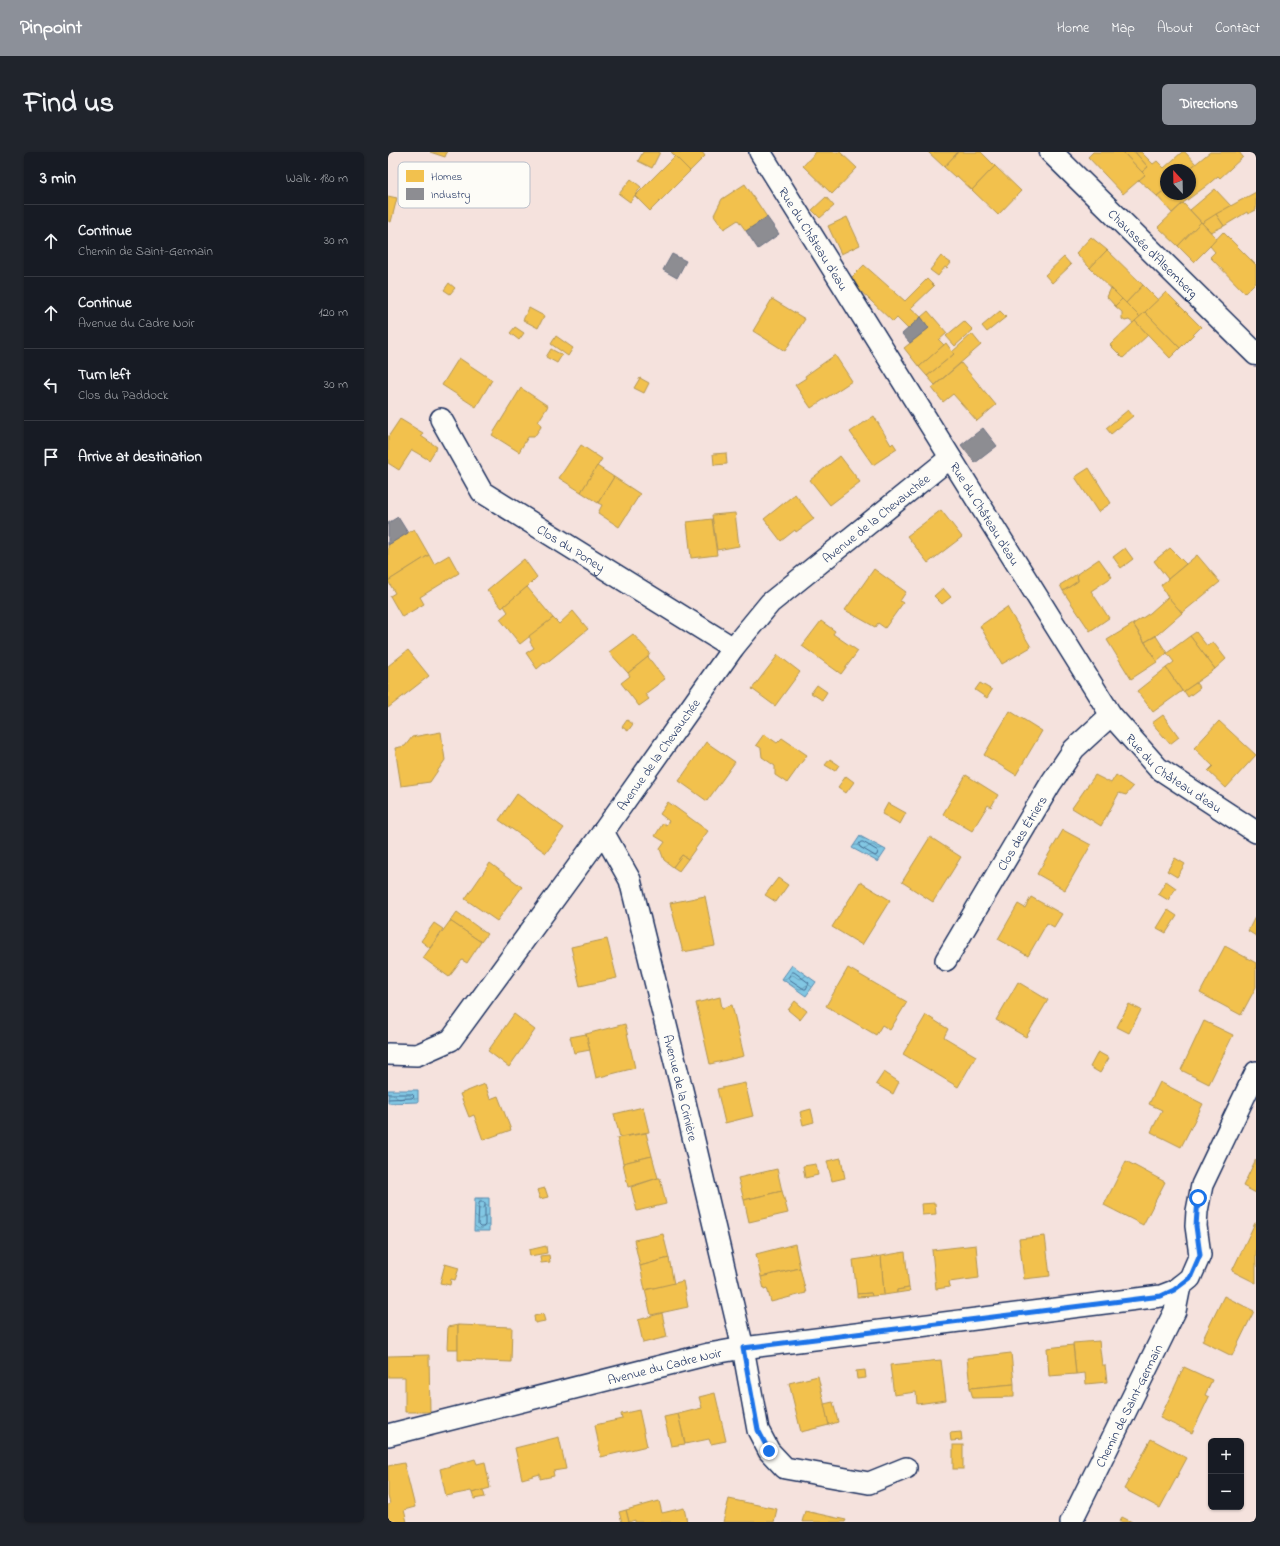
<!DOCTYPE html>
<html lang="en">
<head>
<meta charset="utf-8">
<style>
  body { margin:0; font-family:"Indie Flower",sans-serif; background:#20242c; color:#f1f3f6 }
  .controls { position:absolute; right:12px; bottom:12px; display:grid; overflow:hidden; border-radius:6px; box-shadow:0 1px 3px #0004 }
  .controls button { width:36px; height:36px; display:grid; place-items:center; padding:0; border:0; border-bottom:1px solid #363941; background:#171b24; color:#f1f3f6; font:20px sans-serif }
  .compass { position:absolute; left:772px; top:12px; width:36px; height:36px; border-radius:50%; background:#171b24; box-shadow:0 1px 3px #0004; rotate:338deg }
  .stop { position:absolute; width:12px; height:12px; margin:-9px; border:3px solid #1a73e8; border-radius:50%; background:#fff }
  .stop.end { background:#1a73e8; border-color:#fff; box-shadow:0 1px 4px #0008 }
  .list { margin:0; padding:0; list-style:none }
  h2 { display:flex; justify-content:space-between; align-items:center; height:52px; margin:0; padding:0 16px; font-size:17px }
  h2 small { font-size:13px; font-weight:400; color:#9ea1a6 }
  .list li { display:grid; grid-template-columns:26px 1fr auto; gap:12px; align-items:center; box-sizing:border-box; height:72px; padding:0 16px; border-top:1px solid #363941 }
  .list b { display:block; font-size:15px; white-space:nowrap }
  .list p { margin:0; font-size:13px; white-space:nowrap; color:#9ea1a6 }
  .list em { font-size:13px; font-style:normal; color:#9ea1a6 }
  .icon { flex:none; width:22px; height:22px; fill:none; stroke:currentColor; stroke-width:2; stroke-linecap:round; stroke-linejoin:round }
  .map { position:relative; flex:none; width:868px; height:1370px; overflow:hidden; border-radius:6px }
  header { display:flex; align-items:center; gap:24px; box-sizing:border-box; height:56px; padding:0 20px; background:#8c9099; color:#fff }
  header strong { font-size:19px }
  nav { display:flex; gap:22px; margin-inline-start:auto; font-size:14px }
  .intro { display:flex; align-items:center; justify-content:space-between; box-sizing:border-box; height:96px; padding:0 24px }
  h1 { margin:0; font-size:28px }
  .button { padding:10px 18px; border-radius:6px; background:#8c9099; color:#fff; font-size:14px; font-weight:700 }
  main { display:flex; gap:24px; padding:0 24px }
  aside { flex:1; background:#171b24; border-radius:6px; box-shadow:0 1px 3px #0004 }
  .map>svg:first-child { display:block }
  .water { fill:url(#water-waves); stroke:#598aae }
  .homes { fill:#f2c14e; stroke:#b29553 }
  .industry { fill:#8d8d92; stroke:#6b7182 }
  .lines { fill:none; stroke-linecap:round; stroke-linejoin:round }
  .shore { stroke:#446c93; stroke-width:1 }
  .minor-casing { stroke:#1b2f5e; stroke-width:24 }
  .secondary-casing { stroke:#1b2f5e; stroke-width:25 }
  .minor { stroke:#fdfcf7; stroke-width:21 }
  .secondary { stroke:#fdfcf7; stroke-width:22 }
  .route { stroke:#1a73e8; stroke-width:5 }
  .labels { text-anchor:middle; stroke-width:4; stroke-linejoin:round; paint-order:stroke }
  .street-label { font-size:13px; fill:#1b2f5e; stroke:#fdfcf7 }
  .key { fill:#fdfcf7; stroke:#b9bec9; stroke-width:1 }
  .key-label { font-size:11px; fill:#1b2f5e }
</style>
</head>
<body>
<header>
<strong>Pinpoint</strong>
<nav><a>Home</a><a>Map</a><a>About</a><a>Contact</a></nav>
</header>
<div class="intro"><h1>Find us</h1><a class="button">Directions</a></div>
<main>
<aside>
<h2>3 min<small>Walk · 180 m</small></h2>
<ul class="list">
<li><svg class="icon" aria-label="ahead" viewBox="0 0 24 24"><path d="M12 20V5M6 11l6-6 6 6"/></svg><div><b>Continue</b><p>Chemin de Saint-Germain</p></div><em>30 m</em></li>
<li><svg class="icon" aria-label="ahead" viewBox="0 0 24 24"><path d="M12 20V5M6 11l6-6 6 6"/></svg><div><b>Continue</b><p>Avenue du Cadre Noir</p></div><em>120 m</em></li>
<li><svg class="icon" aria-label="left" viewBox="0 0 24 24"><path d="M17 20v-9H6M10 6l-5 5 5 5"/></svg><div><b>Turn left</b><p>Clos du Paddock</p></div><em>30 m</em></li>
<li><svg class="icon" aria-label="arrive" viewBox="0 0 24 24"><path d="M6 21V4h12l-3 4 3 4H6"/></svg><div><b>Arrive at destination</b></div></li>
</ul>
</aside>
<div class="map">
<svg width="868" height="1370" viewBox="0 0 868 1370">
  <defs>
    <pattern id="water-waves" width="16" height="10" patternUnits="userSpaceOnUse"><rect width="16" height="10" fill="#82c7e3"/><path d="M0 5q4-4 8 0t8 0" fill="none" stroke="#6aa2bb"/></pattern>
  </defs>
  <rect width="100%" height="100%" fill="#f5e2dd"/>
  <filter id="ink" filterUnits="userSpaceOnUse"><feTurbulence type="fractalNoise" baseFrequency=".025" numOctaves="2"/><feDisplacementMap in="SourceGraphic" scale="8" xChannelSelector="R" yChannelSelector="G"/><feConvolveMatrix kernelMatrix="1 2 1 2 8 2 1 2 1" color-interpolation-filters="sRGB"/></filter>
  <g filter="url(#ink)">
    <g class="water">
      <polygon points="472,684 498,698 490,710 464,696"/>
      <polygon points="404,813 428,830 418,844 394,827"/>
      <polygon points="0,938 30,938 30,950 0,951"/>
      <polygon points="87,1046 101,1046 101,1079 86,1079"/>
    </g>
    <g class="homes">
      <polygon points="42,0 59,0 57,5"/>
      <polygon points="255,0 272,0 264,16 250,9"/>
      <polygon points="283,0 314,0 317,4 302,19"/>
      <polygon points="428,0 452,0 469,16 444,42 415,14"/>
      <polygon points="540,0 570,0 556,15"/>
      <polygon points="570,0 593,0 607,14 584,38 569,24 567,25 556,15"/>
      <polygon points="705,0 735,0 757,23 735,42 700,5"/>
      <polygon points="735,0 747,0 760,15 754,20"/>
      <polygon points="747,0 753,0 765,12 769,9 776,16 794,0 797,0 808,12 800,18 778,18 778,37 769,44 751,28 757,23 754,20 760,15"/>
      <polygon points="822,0 851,0 855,5 832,26 830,24 817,35 795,51 784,61 769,44 778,37 778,42 802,42 802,18 800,18"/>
      <polygon points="287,4 302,19 262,59 247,44"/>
      <polygon points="607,14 633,39 610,63 584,38"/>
      <polygon points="243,27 253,35 242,50 231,42"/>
      <polygon points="357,32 379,65 358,79 350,68 336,77 326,63 334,47"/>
      <polygon points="827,37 843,54 814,71 802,58"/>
      <polygon points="868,40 868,58 860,62 859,60 836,74 828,62"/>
      <polygon points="0,44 9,46 3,70 0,69"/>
      <polygon points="438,45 446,54 432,66 424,58"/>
      <polygon points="795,51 813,70 790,94 770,75"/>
      <polygon points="828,62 836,74 823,80 814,71"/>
      <polygon points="459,65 472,93 453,102 440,74"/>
      <polygon points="813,70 829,87 806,110 790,94"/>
      <polygon points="835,80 868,113 868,130 857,141 822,105 827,100 822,94"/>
      <polygon points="703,85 719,98 702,116 688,101"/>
      <polygon points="719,98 755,133 738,151 702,116"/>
      <polygon points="553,104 563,111 559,116 557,115 550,124 542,118"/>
      <polygon points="676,105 683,113 664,131 657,123"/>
      <polygon points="476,113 517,149 539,127 546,134 523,156 533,165 520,177 509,166 505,170 461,128"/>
      <polygon points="61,131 67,136 62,142 56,138"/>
      <polygon points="755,133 770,148 752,165 738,151"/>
      <polygon points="723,136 734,147 727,154 719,145"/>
      <polygon points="778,140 813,175 792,196 757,160"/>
      <polygon points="384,147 417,167 397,199 365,179"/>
      <polygon points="734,147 752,165 745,171 741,168 737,169 734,167 734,160 727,154"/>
      <polygon points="141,156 156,164 150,176 135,168"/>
      <polygon points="540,159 559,181 551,188 556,193 531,215 516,196 541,176 533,165"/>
      <polygon points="612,159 618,165 599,180 594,174"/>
      <polygon points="757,160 792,196 782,206 747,169"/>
      <polygon points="576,169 585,178 567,194 558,184"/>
      <polygon points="747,169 760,183 735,206 722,193"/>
      <polygon points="127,175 136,181 131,188 122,181"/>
      <polygon points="584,182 593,193 547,233 539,224 566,202 564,200"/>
      <polygon points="168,184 185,196 180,204 163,192"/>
      <polygon points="558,191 566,202 539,224 531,215"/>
      <polygon points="163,197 174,203 169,211 158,205"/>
      <polygon points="447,203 464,229 423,256 407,233 418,226 417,224"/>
      <polygon points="71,206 104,228 88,255 54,233"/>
      <polygon points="573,211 608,253 589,269 565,242 555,250 544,236"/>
      <polygon points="252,226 261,231 256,241 246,236"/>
      <polygon points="133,236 160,254 150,270 152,271 153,275 146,285 140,285 131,300 104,283"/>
      <polygon points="740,258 745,264 723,282 718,276"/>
      <polygon points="486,264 503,293 505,291 509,297 485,313 462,280"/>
      <polygon points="12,267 35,281 33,284 49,295 41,308 24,298 11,318 0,311 0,285"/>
      <polygon points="193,293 214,307 193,340 171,326"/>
      <polygon points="338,301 339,312 326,313 325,302"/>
      <polygon points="452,304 472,330 442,353 422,328"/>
      <polygon points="209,314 226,325 210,351 193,340"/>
      <polygon points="701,316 723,351 710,360 687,325"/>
      <polygon points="226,325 252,342 231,375 210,361 214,353 210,351"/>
      <polygon points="407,342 426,367 408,380 407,378 393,389 376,367"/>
      <polygon points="553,358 574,385 540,411 519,384"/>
      <polygon points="347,361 351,394 329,398 324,363"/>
      <polygon points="324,367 329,403 303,406 299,370"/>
      <polygon points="26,377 41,403 0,429 0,393"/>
      <polygon points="737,396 745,407 733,416 725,405"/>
      <polygon points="782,396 798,412 780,427 766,409"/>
      <polygon points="41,403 46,412 61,403 71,421 32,445 36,452 14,465 2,444 7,441 0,429"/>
      <polygon points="809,403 832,430 794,461 780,445 773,433"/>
      <polygon points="136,407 149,425 139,435 114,456 99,438"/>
      <polygon points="711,407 724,425 703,439 721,466 702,479 675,439 690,429 689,422"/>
      <polygon points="486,417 518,440 512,449 515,451 497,476 490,471 487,475 457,458"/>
      <polygon points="689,422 690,429 675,439 672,433"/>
      <polygon points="139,435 165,466 132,492 112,467 120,460 116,454"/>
      <polygon points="555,436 563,445 554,452 546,444"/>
      <polygon points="780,445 794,461 770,482 757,490 745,472 762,461"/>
      <polygon points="619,455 643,495 614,512 592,474"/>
      <polygon points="185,459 200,477 157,512 156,511 149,517 138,501 146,496 142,490 143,488 141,484 165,466 171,472"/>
      <polygon points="433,469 447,479 445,482 470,499 453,522 414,494"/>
      <polygon points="745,472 769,510 743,527 719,488"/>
      <polygon points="808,480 819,494 825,490 838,507 827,517 802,484"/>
      <polygon points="245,482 262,501 260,505 240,521 221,500"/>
      <polygon points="768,484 779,501 769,510 757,490"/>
      <polygon points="802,484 827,517 795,540 778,516 786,510 779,501"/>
      <polygon points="20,498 41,524 0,556 0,514"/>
      <polygon points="390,503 412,520 387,554 364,537"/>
      <polygon points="260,505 277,527 257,542 261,547 251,554 233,531 242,524 240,521"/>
      <polygon points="778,516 794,539 765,560 749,539"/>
      <polygon points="592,531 604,538 599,546 587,538"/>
      <polygon points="808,531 812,536 800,545 796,539"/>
      <polygon points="429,533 439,540 434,548 423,541"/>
      <polygon points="622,559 654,579 628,623 596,603"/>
      <polygon points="775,563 791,585 782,592 764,571"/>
      <polygon points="239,568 245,572 240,579 234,575"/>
      <polygon points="831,569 868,603 838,636 820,619 825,614 806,596"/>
      <polygon points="53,580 57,608 42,630 13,634 7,596 17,594 24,585"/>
      <polygon points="376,582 389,591 394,586 419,603 399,631 387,623 387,614 374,605 373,596 368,593"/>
      <polygon points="318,590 347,610 319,649 291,629"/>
      <polygon points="442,607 451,613 447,619 437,613"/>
      <polygon points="578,623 610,643 603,655 600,653 584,679 555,662"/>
      <polygon points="707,623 723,631 728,623 745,635 738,643 731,641 713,674 684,656"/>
      <polygon points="458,624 466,630 458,641 450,635"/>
      <polygon points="129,642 176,676 158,701 111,668"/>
      <polygon points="280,650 320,679 300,707 294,703 285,715 276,708 272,697 277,690 267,684 275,671 278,673 281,669 272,662"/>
      <polygon points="500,651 518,661 512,672 494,662"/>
      <polygon points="675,678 703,693 677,738 649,722"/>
      <polygon points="542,685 573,705 545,750 514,730"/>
      <polygon points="294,703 300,707 291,719 285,715"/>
      <polygon points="787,706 797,712 789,725 779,719"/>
      <polygon points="102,711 134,735 109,769 77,747"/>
      <polygon points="390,726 400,733 388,750 377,743"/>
      <polygon points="778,729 788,736 780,748 770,742"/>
      <polygon points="472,730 502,748 474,793 444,775"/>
      <polygon points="317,744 327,794 295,800 282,751"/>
      <polygon points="643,745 674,762 666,775 659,771 640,804 610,787 630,752 637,756"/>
      <polygon points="780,758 789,764 778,781 769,776"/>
      <polygon points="69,760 99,782 93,790 62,769"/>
      <polygon points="868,763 868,784 860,779"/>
      <polygon points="62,769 93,790 79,811 74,808 61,825 35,806"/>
      <polygon points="46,771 55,777 42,796 33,789"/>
      <polygon points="219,787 229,826 192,834 183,795"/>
      <polygon points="837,794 868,811 868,835 853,863 812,841"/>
      <polygon points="460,816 519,850 502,878 494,873 488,883 438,854"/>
      <polygon points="630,830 660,848 638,885 608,868"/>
      <polygon points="332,845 334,856 344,853 356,904 322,912 308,851"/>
      <polygon points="407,849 419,859 412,868 400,858"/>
      <polygon points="741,852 753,858 741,881 729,875"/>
      <polygon points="126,862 147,878 121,915 100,899"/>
      <polygon points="538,863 560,877 556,885 588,904 570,935 515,902"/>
      <polygon points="816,869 845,883 821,932 793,918"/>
      <polygon points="237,872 247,916 208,926 198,882"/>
      <polygon points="198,882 202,898 186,901 182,885"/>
      <polygon points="710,900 721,906 712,921 702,915"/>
      <polygon points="496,920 511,930 505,942 488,932"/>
      <polygon points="772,930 815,952 793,995 763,980 774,958 761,952"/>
      <polygon points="357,931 365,964 337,971 329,937"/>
      <polygon points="97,932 102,947 110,944 123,978 95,988 86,963 81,965 72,942"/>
      <polygon points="255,955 261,980 232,985 226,962"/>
      <polygon points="423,957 426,970 415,973 412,960"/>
      <polygon points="258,981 264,1004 235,1011 229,986"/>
      <polygon points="264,1004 270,1026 240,1035 235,1011"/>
      <polygon points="453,1006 457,1026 444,1029 439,1009"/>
      <polygon points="868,1007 868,1041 855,1034"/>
      <polygon points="738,1009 777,1030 755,1073 716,1053"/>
      <polygon points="428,1012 430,1023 417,1026 415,1014"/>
      <polygon points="389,1017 394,1039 356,1048 350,1026"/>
      <polygon points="270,1026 272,1026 278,1052 249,1059 243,1035"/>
      <polygon points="157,1036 160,1045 152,1047 149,1038"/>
      <polygon points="394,1039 400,1061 361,1070 356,1048"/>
      <polygon points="547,1051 548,1062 534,1063 533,1052"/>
      <polygon points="867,1071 868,1071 868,1131 844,1119"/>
      <polygon points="275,1082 281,1106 252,1114 246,1088"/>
      <polygon points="657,1084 662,1124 636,1127 631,1087"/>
      <polygon points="407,1092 412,1116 373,1125 368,1102"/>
      <polygon points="588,1093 591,1126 561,1130 562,1135 548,1137 544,1098"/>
      <polygon points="158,1094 159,1101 142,1104 141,1098"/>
      <polygon points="517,1100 521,1136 509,1138 509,1141 496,1143 493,1104"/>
      <polygon points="161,1103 162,1110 153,1111 152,1104"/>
      <polygon points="493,1104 496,1143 484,1144 483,1141 469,1142 465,1108"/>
      <polygon points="281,1106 286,1132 257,1138 252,1114"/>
      <polygon points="57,1112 71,1116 67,1128 63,1127 62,1133 52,1131"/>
      <polygon points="412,1116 418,1141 383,1150 379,1136 376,1137 373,1125"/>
      <polygon points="295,1129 300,1155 263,1163 257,1138"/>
      <polygon points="521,1136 522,1139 509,1141 509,1138"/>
      <polygon points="483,1141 484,1144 469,1145 469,1142"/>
      <polygon points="836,1144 866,1159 844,1204 814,1189"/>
      <polygon points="274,1161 279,1185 255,1191 250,1168"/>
      <polygon points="155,1162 157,1169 147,1171 146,1164"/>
      <polygon points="70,1173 70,1197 59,1197 60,1175"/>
      <polygon points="70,1173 124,1175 123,1210 70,1208"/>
      <polygon points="711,1189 714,1213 717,1213 719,1230 698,1232 697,1221 688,1222 685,1191"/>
      <polygon points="685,1193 688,1222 661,1224 659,1196"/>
      <polygon points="623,1201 626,1232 582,1236 579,1206"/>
      <polygon points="41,1203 42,1260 17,1260 17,1225 0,1225 0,1204"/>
      <polygon points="553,1208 558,1248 529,1252 528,1240 506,1243 502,1213"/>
      <polygon points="796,1215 824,1228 817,1243 821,1245 804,1281 772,1266"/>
      <polygon points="477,1218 478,1226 469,1227 468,1219"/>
      <polygon points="430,1224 441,1273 413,1280 401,1231"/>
      <polygon points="626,1232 626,1245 585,1246 582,1236"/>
      <polygon points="327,1241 338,1289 323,1292 321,1287 297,1292 290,1262 314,1256 311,1245"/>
      <polygon points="445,1250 450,1270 441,1273 436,1252"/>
      <polygon points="251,1258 259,1294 213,1305 207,1273 234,1267 233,1262"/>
      <polygon points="290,1262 297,1292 283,1294 276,1265"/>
      <polygon points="573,1280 574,1288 563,1289 562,1281"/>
      <polygon points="171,1285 178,1317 165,1319 166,1324 152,1327 152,1322 134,1327 127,1296"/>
      <polygon points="763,1287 799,1306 772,1356 736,1337"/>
      <rect x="565" y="1293" width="10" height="24"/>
      <polygon points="87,1307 89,1312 97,1310 102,1336 84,1341 83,1339 58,1344 52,1317"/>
      <polygon points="16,1311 27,1355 16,1358 19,1370 0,1370 0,1353 2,1352 0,1344 0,1314"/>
      <polygon points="95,1338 97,1345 86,1347 84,1341"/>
      <polygon points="341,1347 389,1357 386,1370 335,1370"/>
      <polygon points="271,1349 274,1361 296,1356 299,1370 247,1370 247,1368 241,1370 238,1358"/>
      <polygon points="238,1358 241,1370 234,1370 231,1360"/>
      <polygon points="417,1359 458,1368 457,1370 414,1370"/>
      <polygon points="734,1365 744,1370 731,1370"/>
    </g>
    <g class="industry">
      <polygon points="379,65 391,82 370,97 358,79"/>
      <polygon points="284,102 298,109 289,126 275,118"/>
      <polygon points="533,165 541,176 522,191 514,182"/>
      <polygon points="595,276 609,294 587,311 573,293"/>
      <polygon points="10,365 20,381 0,393 0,371"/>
    </g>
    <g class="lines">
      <g class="shore">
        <polygon points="473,690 475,690 490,699 489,703 487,704 472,695 471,693"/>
        <polygon points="404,820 406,820 421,831 418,837 416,837 401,827 401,825"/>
        <polyline points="0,942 24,942 26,944 24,946 0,947"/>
        <polygon points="92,1050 96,1050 97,1052 97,1073 95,1075 92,1075 90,1073 91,1052"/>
      </g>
      <defs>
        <g id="minor">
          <path id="s1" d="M 372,0 L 723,563 L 770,616 L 868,680"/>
          <path id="s2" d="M 53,267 L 94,340 L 345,496"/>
          <path id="s3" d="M 215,680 L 242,728 L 295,942 L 355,1196 L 370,1278 L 381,1299 L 397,1316 L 481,1331 L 518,1316"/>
          <path id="s4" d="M 558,808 L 663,631 L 686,597 L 723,563"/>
          <path id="s5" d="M 0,902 L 29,903 L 63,888 L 215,680 L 345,496 L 382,451 L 562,306"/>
          <path id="s6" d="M 0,1283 L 321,1202 L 355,1196 L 773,1144 L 786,1139 L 802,1126 L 812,1103 L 808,1074 L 809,1059 L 814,1033 L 868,920"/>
          <path id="s7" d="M 683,1370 L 787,1159 L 792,1134"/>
        </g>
        <g id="secondary">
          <path id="s8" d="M 663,0 L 868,202"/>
        </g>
      </defs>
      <use href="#minor" class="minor-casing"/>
      <use href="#secondary" class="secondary-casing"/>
      <use href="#minor" class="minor"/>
      <use href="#secondary" class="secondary"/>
    </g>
  </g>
  <g class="lines" filter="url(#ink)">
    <polyline class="route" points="381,1299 370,1278 355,1196 773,1144 786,1138 802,1126 812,1103 808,1074 810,1046"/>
  </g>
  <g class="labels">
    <g class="street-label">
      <text dy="5" stroke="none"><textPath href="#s1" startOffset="102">Rue du Château d'eau</textPath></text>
      <text dy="5" stroke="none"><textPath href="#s8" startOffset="144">Chaussée d'Alsemberg</textPath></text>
      <text dy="5" stroke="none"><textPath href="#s1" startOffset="426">Rue du Château d'eau</textPath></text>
      <text dy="5" stroke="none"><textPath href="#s5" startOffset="743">Avenue de la Chevauchée</textPath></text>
      <text dy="5" stroke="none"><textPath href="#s2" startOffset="189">Clos du Poney</textPath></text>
      <text dy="5" stroke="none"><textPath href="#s5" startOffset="419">Avenue de la Chevauchée</textPath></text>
      <text dy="5" stroke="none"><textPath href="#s1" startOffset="750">Rue du Château d'eau</textPath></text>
      <text dy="5" stroke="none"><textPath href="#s4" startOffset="148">Clos des Étriers</textPath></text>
      <text dy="5" stroke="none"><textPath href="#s3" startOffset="269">Avenue de la Crinière</textPath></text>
      <text dy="5" stroke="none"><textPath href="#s6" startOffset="285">Avenue du Cadre Noir</textPath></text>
      <text dy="5" stroke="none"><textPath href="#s7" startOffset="130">Chemin de Saint-Germain</textPath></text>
    </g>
  </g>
  <rect x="10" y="10" width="132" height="46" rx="6" class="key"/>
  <rect x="18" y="18" width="18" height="12" fill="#f2c14e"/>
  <rect x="18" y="36" width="18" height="12" fill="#8d8d92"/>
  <g class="key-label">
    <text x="43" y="28">Homes</text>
    <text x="43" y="46">Industry</text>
  </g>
</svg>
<div class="controls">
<button>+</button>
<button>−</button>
</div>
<svg class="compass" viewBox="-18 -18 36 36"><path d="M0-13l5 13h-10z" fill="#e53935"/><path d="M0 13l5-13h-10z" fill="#9ea1a6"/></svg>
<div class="stop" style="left:810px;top:1046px"></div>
<div class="stop end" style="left:381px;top:1299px"></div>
</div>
</main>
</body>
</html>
